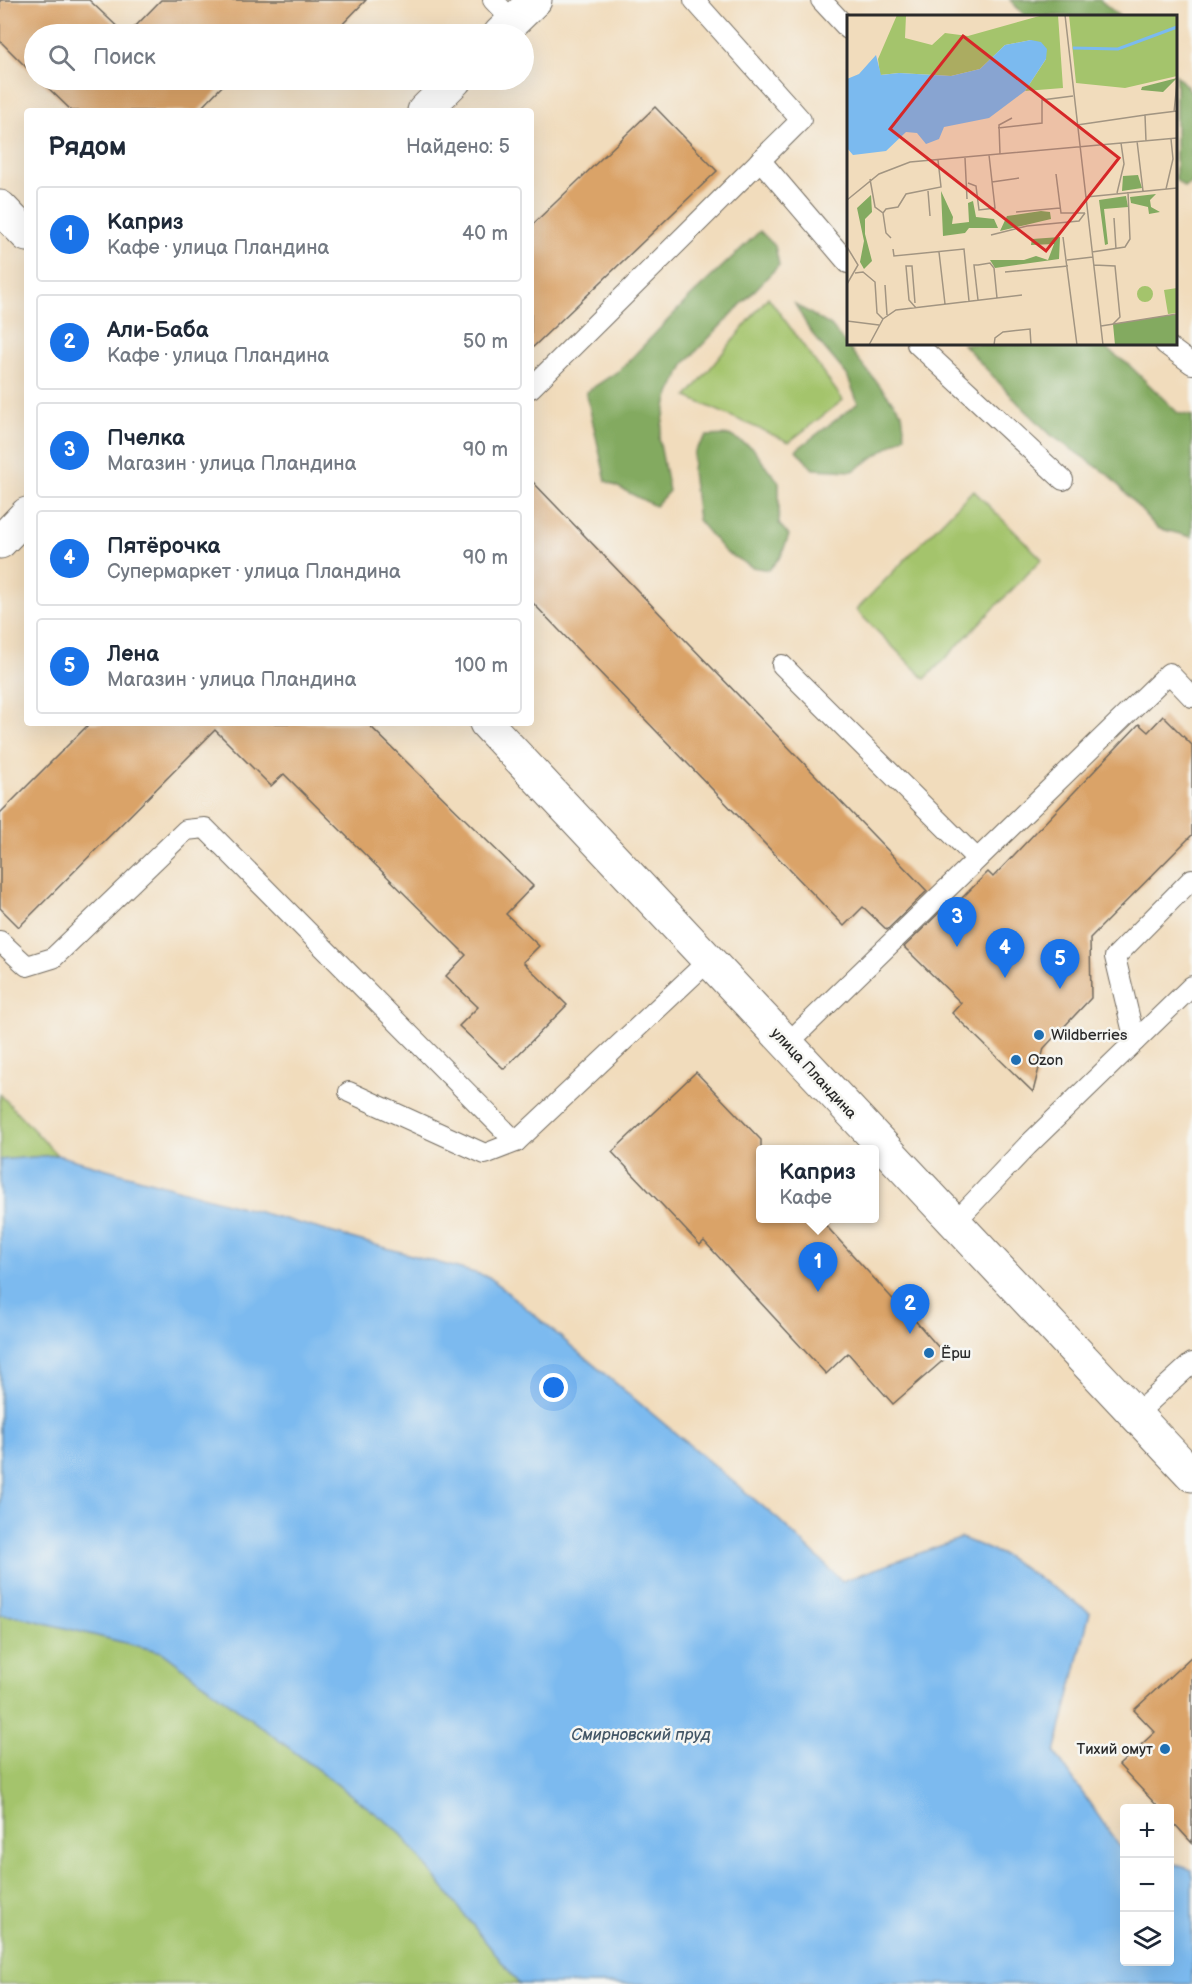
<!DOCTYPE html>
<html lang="ru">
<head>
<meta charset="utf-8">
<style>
  body { margin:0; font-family:"Balsamiq Sans",sans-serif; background:#f6f6f7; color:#1f2937 }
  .controls { position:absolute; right:18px; bottom:18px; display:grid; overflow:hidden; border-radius:6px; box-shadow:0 6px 24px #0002 }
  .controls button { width:54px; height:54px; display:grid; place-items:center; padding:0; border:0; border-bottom:2px solid #e0e1e3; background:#fff; color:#1f2937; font:30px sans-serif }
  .you { position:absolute; left:554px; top:1388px; width:21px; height:21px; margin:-15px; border:4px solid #fff; border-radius:50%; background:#1a73e8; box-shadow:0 0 0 9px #1a73e833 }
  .badge { display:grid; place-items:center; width:39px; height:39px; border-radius:50%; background:#1a73e8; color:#fff; font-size:20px; font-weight:700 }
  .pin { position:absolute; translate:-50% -50px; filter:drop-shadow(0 2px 3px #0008) }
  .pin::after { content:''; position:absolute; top:32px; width:21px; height:18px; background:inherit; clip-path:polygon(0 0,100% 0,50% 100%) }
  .popup { position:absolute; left:756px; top:1145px; width:123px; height:78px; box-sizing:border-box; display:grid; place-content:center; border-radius:6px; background:#fff; filter:drop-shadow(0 2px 4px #0005); font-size:20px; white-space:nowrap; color:#747a83 }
  .popup b { font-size:22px; color:#1f2937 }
  .popup::after { content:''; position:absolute; left:50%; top:100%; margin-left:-12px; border:12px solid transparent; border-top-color:#fff }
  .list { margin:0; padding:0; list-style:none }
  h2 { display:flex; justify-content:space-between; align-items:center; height:78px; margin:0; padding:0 24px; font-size:26px }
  h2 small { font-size:20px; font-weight:400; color:#747a83 }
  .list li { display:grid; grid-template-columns:39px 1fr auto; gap:18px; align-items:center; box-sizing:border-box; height:96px; margin:0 12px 12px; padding:0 12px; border:2px solid #e0e1e3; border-radius:6px }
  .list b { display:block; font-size:22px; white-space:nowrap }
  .list p { margin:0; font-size:20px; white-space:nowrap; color:#747a83 }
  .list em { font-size:20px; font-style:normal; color:#747a83 }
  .icon { flex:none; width:33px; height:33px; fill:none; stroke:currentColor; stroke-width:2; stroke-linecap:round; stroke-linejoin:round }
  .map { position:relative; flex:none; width:1192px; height:1984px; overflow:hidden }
  .search { position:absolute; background:#fff; box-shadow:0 6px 24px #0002; left:24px; top:24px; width:510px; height:66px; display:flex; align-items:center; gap:15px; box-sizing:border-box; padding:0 21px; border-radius:33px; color:#747a83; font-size:22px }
  .panel { position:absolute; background:#fff; box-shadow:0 6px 24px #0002; left:24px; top:108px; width:510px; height:618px; border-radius:6px }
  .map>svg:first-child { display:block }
  .green { fill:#a4c46c; stroke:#68784c; stroke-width:1.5 }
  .forest { fill:#83aa60; stroke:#576a46; stroke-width:1.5 }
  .water { fill:#7bbaef; stroke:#53728d; stroke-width:1.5 }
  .building { fill:#daa367 }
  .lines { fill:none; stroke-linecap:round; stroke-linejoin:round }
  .service-casing { stroke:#70695e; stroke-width:22 }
  .tertiary-casing { stroke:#70695e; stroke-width:35 }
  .service { stroke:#fff; stroke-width:20 }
  .tertiary { stroke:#fff; stroke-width:33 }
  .poi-dot { fill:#1f6fb2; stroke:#f6f6f2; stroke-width:2 }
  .labels { text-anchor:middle; stroke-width:5; stroke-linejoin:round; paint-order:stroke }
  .poi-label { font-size:15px; fill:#2b2b2b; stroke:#f6f6f2; text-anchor:start }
  .street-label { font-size:15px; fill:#2b2b2b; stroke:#f6f6f2 }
  .water-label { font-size:16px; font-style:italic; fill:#435666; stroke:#f6f6f2 }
  .inset-river { fill:none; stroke:#7bbaef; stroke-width:3 }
  .inset-road { fill:none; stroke:#a29582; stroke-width:1.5 }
  .view { fill:#d62828; fill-opacity:0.15; stroke:#d62828; stroke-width:3 }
  .inset-edge { fill:none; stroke:#2b2b2b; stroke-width:3 }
</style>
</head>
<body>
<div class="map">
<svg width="1192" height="1984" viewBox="0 0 1192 1984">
  <rect width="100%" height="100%" fill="#f6f6f2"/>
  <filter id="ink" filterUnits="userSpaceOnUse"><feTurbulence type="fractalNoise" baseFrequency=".0167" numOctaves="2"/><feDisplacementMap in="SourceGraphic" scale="12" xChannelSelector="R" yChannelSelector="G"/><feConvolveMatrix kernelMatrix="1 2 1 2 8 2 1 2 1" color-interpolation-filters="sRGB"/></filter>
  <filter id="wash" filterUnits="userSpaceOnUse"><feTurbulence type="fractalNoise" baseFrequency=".008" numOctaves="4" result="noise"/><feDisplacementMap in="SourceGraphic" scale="24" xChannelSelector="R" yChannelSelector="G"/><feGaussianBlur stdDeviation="1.35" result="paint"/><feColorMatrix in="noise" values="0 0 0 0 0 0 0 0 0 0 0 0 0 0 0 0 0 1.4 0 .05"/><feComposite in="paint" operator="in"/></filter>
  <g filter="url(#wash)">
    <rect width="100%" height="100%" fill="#f1dcbc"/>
    <g class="green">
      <polygon points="768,297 843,400 789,442 687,397"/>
      <polygon points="973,490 1042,559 925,679 856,610"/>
      <polygon points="0,1094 57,1155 0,1160"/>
      <polygon points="0,1615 17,1616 162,1652 399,1831 519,1984 0,1984"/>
    </g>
    <g class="forest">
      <polygon points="1010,0 1100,0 1119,16 1025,16"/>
      <polygon points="1176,75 1192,92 1192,183 1184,187 1176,180"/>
      <polygon points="760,231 775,246 779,265 685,363 668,398 659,439 669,491 655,506 606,481 586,392 620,370 689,298"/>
      <polygon points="795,304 831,326 902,413 905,436 853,471 813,469 796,450 858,403 847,375 810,331"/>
      <polygon points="963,344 1099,344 1128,364 1178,413 1192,416 1192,537 1157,528 1110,476 1051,435 1018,403"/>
      <polygon points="729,435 753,448 764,464 779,482 779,524 789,535 781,556 769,570 752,567 725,552 698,520 692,471 694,452 706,436"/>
    </g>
    <polygon class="water" points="57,1155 489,1277 779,1520 842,1581 962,1538 1005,1556 1090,1612 1055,1753 1119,1846 1124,1848 1124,1962 1170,1962 1170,1862 1192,1870 1192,1984 519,1984 399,1831 162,1652 17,1616 0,1615 0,1160"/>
    <g id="blocks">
      <g class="building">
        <polygon points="0,0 89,0 125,34 34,34 34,75 0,41"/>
        <polygon points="161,0 366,0 333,34 128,34"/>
        <polygon points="40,80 228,80 198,111 72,111"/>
        <polygon points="655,107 717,171 531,349 531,226"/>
        <polygon points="531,480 927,891 887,930 863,907 844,926 531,601"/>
        <polygon points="1163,716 1192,745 1192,835 1090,938 1091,998 1044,1048 1033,1092 952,1013 961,1003 904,947 944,908 948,912 988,872 993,877 1139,724 1148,732"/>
        <polygon points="90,723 367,723 533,886 506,914 539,946 523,962 567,1005 504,1069 459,1026 478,1007 446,976 466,955 284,774 271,786 215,730 19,927 0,908 0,813"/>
        <polygon points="696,1072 761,1140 761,1218 819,1218 911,1319 912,1317 947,1357 893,1404 848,1353 826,1374 704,1241 700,1245 612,1152"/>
        <polygon points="1192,1656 1192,1843 1170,1819 1170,1809 1160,1809 1119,1765 1155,1732 1134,1710"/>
      </g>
    </g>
  </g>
  <g filter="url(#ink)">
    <use href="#blocks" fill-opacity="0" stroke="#70695e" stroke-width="1.5"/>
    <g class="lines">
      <defs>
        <g id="service">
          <polyline points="493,0 513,21"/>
          <polyline points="821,0 848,29"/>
          <polyline points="760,160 848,263"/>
          <polyline points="917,344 1063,480"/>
          <polyline points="1165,344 1192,364"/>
          <polyline points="531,388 801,120 694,0"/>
          <polyline points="782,665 977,859"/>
          <polyline points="0,941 27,966 53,958 186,830 205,828 516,1142"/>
          <polyline points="1135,1041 1115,957 1192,879"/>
          <polyline points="787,1044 1169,673 1192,697"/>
          <polyline points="349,1092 485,1154 516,1142 708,961"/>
          <polyline points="955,1222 1027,1146 1192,986"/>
          <polyline points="1135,1415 1192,1363"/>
        </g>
        <g id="tertiary">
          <polyline points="500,34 535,0"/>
          <polyline points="424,111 455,80"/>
          <polyline points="0,207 27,235"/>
          <polyline points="0,542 27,514"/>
          <polyline points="486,723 1192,1475"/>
        </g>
      </defs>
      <use href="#service" class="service-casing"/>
      <use href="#tertiary" class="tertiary-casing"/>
      <use href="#service" class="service"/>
      <use href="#tertiary" class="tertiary"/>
    </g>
  </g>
  <g class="poi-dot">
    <circle cx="1039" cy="1035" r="6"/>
    <circle cx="1016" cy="1060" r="6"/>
    <circle cx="929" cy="1353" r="6"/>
    <circle cx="1165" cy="1749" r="6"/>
  </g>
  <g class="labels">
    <g class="poi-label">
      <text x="1051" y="1040">Wildberries</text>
      <text x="1028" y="1065">Ozon</text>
      <text x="941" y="1358">Ёрш</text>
      <text x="1153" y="1754" text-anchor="end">Тихий омут</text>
    </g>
    <g class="street-label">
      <text transform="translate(814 1073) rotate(47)" y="5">улица Пландина</text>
    </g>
    <g class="water-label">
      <text x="641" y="1740">Смирновский пруд</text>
    </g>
  </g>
  <g transform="translate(847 15)">
    <rect width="330" height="330" fill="#f1dcbc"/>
    <path d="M 50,0 L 59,0 L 58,23 L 85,30 L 98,18 L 121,21 L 196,0 L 211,0 L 216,73 L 178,76 L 199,44 L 184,25 L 158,30 L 133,54 L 104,61 L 52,58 L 33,60 L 31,44 ZM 222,0 L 330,0 L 330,61 L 278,73 L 229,68 ZM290 279a8 8 0 1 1 16 0a8 8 0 1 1-16 0ZM 330,273 L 330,298 L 321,299 L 317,275 Z" fill="#a4c46c"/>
    <path d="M 330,63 L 316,77 L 294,75 L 295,72 ZM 291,160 L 295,173 L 275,176 L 276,161 ZM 94,176 L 106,202 L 105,209 L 122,207 L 121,188 L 126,186 L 129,202 L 147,204 L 151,213 L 122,213 L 118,218 L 96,221 ZM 309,179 L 303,185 L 304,192 L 313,197 L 302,199 L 301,192 L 284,188 L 283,182 ZM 24,180 L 25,197 L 18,204 L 18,219 L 25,246 L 17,254 L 13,247 L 17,226 L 10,193 ZM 279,181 L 281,192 L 257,194 L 261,229 L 258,230 L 252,185 ZM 194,196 L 203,197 L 204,204 L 153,216 L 160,201 ZM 213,222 L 212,244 L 148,253 L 143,245 L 177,245 L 189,241 L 201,245 L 207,229 L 184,230 L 185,224 ZM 330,299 L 330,330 L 268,330 L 266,309 Z" fill="#83aa60"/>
    <path d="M 184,25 L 194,27 L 200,34 L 199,44 L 178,76 L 142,103 L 97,112 L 92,124 L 79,129 L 70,118 L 59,117 L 39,136 L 6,140 L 0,133 L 0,64 L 12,59 L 29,40 L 34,60 L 52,58 L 104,61 L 133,54 L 158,30 Z" fill="#7bbaef"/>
    <path class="inset-river" d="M 226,33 L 271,34 L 330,12"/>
    <path class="inset-road" d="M 218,0 L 256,330M 327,97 L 330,68M 230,110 L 298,100M 151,113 L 195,108 L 195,85 L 226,81M 290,126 L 296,176M 299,126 L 298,100 L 330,96M 153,139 L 152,110 L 165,103M 118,143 L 120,184M 209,159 L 214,198 L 238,198M 23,164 L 28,192 L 36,198 L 39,218 L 44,223M 145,167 L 172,163M 121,168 L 129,171 L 132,195 L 148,193 L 142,140M 319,174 L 326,144 L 324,124M 81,176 L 83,201M 270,178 L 277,149 L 274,128M 239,182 L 330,173M 0,185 L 32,159 L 63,147 L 330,123M 169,197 L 213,193M 36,198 L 39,194 L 51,192 L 59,179 L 94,172 L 91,145M 267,203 L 269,234M 144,220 L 180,211 L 232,206 L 238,198M 216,222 L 230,330M 0,232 L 11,250 L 0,269M 46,234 L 47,241 L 117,234 L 122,286M 92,237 L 98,289M 245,237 L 278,232 L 283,224 L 281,177M 220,245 L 246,242M 247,250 L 268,251 L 273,302 L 266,309M 158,257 L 221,251M 8,258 L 16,257 L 28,267 L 30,298 L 36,304M 38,270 L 40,300M 131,285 L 127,250 L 131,250 L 143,248 L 147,253 L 150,283M 68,288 L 65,251 L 59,251 L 62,285 L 69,293M 0,306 L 32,310M 254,311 L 330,299M 22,330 L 36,304 L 49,295 L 175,280M 147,330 L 148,323 L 156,317 L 183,314 L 184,330"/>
    <path class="view" d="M 116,21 L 272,143 L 199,236 L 43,114 Z"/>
    <rect width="330" height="330" class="inset-edge"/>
  </g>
</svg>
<div class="controls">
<button>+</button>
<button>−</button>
<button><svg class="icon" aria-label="layers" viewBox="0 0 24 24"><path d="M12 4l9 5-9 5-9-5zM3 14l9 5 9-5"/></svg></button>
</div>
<div class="you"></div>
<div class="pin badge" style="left:818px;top:1292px">1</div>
<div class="popup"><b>Каприз</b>Кафе</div>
<div class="pin badge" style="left:910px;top:1334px">2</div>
<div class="pin badge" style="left:957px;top:947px">3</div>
<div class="pin badge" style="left:1005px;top:978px">4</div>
<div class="pin badge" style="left:1060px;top:989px">5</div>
<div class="search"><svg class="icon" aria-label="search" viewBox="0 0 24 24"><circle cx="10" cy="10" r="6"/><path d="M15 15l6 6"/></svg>Поиск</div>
<section class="panel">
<h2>Рядом<small>Найдено: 5</small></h2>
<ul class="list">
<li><span class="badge">1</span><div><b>Каприз</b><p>Кафе · улица Пландина</p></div><em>40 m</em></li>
<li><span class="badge">2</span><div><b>Али-Баба</b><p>Кафе · улица Пландина</p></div><em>50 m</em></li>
<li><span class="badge">3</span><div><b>Пчелка</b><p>Магазин · улица Пландина</p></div><em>90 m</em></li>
<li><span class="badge">4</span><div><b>Пятёрочка</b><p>Супермаркет · улица Пландина</p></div><em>90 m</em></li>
<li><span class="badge">5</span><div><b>Лена</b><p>Магазин · улица Пландина</p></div><em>100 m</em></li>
</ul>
</section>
</div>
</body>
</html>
